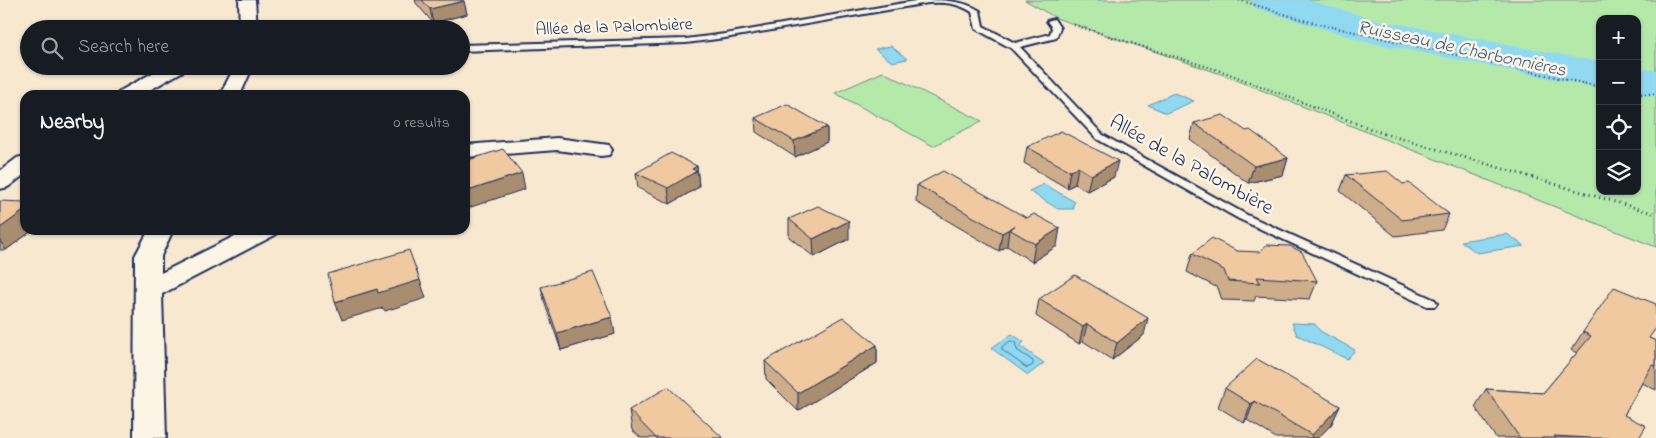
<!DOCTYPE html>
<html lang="en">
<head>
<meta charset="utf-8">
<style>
  body { margin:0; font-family:"Indie Flower",sans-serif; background:#242831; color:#f1f3f6 }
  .controls { position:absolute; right:15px; top:15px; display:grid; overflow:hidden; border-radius:10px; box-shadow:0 1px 4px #0004 }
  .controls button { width:45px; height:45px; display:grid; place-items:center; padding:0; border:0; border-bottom:1px solid #363941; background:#171b24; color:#f1f3f6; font:25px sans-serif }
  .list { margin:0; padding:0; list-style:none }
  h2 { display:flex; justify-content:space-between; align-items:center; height:65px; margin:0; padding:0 20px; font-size:21px }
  h2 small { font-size:16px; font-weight:400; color:#9ea1a6 }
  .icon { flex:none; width:28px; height:28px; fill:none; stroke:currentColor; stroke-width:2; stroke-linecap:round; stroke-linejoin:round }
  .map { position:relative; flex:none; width:1656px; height:438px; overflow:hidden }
  .search { position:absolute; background:#171b24; box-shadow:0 1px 4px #0004; left:20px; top:20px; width:450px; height:55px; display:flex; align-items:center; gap:12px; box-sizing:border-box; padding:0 18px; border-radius:28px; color:#9ea1a6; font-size:19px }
  .panel { position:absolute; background:#171b24; box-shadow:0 1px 4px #0004; left:20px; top:90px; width:450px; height:145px; border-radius:15px }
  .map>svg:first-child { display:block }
  .green { fill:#b5e9aa; stroke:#688c84; fill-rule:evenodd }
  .water { fill:#90d9f1; stroke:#6195b6 }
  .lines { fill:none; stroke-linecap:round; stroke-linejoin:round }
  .shore { stroke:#4a7399; stroke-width:1 }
  .river { fill:#90d9f1; fill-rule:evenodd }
  .service-casing { stroke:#1b2f5e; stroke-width:4 }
  .minor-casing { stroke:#1b2f5e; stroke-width:4 }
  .path-far1 { stroke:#1b2f5e; stroke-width:2.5; stroke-dasharray:1 3; stroke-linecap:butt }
  .path { stroke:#1b2f5e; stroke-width:3; stroke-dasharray:1 4; stroke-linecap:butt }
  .service { fill:#fcf5e5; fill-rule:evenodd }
  .minor { fill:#fcf5e5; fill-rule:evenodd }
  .wall { fill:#cead8a; stroke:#1b2f5e }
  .shaded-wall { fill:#a88d70; stroke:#1b2f5e }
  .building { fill:#f0c9a0; stroke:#1b2f5e }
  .labels { text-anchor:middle; stroke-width:5; stroke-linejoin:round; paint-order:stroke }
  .far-street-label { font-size:18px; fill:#1b2f5e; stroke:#fcf5e5 }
  .far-water-label { font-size:19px; font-style:italic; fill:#385a83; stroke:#fcf5e5 }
  .street-label { font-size:21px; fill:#1b2f5e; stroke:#fcf5e5 }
</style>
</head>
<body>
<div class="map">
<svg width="1656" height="438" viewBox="0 0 1656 438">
  <rect width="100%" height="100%" fill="#f8e8d0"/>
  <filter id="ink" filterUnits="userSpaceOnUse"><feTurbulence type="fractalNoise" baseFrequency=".02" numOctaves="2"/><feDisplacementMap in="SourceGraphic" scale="10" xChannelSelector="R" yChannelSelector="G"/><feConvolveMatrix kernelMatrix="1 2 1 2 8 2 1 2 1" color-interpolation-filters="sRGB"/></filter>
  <g filter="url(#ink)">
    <g class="green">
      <path d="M 1025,0 L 1656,0 L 1656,247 L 1221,74 L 1056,18 ZM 1600,19 L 1637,19 L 1637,191 L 1600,191 Z"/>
      <polygon points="883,72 982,121 933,146 835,93"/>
    </g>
    <g class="water">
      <polygon points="891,46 907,59 892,62 875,49"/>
      <polygon points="1174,93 1194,101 1166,113 1148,105"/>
      <polygon points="1044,184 1075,202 1073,205 1074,209 1058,209 1029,191"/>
      <polygon points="1507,234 1524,246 1477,253 1461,241"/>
      <polygon points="1292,323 1315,324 1320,331 1355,350 1347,359 1297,335"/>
      <polygon points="1012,334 1024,342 1020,346 1044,363 1028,375 991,348"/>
    </g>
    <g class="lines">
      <polygon class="shore" points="1011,341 1015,342 1017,350 1033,361 1033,365 1027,368 1002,350 1002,347"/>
      <g class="river">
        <polygon points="1250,0 1308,0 1373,19 1600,62 1600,88 1367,42 1255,8"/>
        <polygon points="1637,69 1656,70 1656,96 1637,95"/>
      </g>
      <defs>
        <path id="service" d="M 921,0 C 941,0 964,0 980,11 L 983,26 L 1015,43 L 1050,34 L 1052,28 L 1047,21 L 1054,19 L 1060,28 L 1056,38 L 1020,47 L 1103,135 L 1247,215 L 1435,300 L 1437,303 L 1435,306 L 1427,306 L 1239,219 L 1097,139 L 1011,48 L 976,29 L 972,12 C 958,3 945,2 928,3 L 725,38 L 686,43 L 461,51 L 461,45 L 686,39 L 725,34 Z"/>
        <g id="minor">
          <polygon points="239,0 255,0 257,29 240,29"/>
          <polygon points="165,66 188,66 185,70 141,95 117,95 120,91"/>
          <polygon points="235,66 253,66 240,95 220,95"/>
          <polygon points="557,138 609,145 612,150 609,155 601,156 557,150 465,157 465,145"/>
          <polygon points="25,156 25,174 8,187 0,189 0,171 17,158"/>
          <polygon points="149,230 173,230 161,256 161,273 247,230 278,230 275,235 162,294 166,438 134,438 135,256"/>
        </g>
      </defs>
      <use href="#service" class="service-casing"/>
      <use href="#minor" class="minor-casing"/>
      <g class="path-far1">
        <polyline points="1239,0 1310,22 1600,87"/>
        <polyline points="1074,25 1224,72 1335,115"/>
        <polyline points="1637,94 1656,94"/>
      </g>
      <polyline class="path" points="1332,114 1382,133 1656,214"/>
      <use href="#service" class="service"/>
      <use href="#minor" class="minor"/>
    </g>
    <g class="wall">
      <polygon points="415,0 463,0 467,14 433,23 416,3"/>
      <polygon points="755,118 827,127 827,142 795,157 756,132"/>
      <polygon points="1194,123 1288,158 1283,175 1248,183 1190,139"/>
      <polygon points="1027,147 1114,177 1087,191 1075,184 1067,188 1024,163"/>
      <polygon points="697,166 699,187 670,204 638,188 636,173"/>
      <polygon points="1346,175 1403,184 1449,214 1442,230 1395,236 1340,191"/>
      <polygon points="917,185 1057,246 1032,262 1007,246 999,251 916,202"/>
      <polygon points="0,201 25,230 33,230 6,250 0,250"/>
      <polygon points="789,219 849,239 814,257 789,237"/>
      <polygon points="1237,251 1317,281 1310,299 1256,296 1254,301 1222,300 1218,288 1187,272 1192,254"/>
      <polygon points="541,287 615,334 561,350 545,304"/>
      <polygon points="1039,299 1144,335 1112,360 1083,341 1079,344 1036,316"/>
      <polygon points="1583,332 1649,338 1656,341 1656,390 1642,383 1624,415 1639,438 1496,438 1475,407 1486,389 1543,393 1577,353 1571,350"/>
      <polygon points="877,345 877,363 798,411 766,379 765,361"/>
      <polygon points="1225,388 1340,406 1331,425 1318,438 1276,438 1247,420 1244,423 1218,407"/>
      <polygon points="629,410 723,438 641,438 632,430"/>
    </g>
    <g class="shaded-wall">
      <polygon points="464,1 467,14 433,23 430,9"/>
      <polygon points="827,127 827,142 795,157 794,141"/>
      <polygon points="1288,158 1283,175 1248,183 1254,166"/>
      <polygon points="1118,161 1114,177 1087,191 1091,175"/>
      <polygon points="697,166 699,187 670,204 668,188 692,169"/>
      <polygon points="1078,167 1075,184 1067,188 1070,171"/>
      <polygon points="522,173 525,189 465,209 465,192"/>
      <polygon points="25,210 25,230 33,230 6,250 0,241 0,228"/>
      <polygon points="849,221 849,239 814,257 813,239"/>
      <polygon points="1015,226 1009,229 1007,246 999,251 1002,233"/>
      <polygon points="1060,228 1057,246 1032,262 1035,244"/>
      <polygon points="420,280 426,298 385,311 383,308 342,320 335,302 377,289"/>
      <polygon points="612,317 615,334 561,350 557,333"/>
      <polygon points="1148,318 1144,335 1112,360 1117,343"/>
      <polygon points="1087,324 1083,341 1079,344 1083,327"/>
      <polygon points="877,345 877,363 798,411 798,393"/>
      <polygon points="1254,401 1247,420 1244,423 1251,404"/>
      <polygon points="1340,406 1331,425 1318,438 1311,438 1312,435"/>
    </g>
    <g class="building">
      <polygon points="422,0 463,0 464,1 430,9"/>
      <polygon points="787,104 827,127 794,141 755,118"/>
      <polygon points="1223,115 1246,131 1250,130 1288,158 1254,166 1194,123"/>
      <polygon points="1061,131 1118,161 1091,175 1078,167 1070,171 1027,147"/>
      <polygon points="503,149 522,173 465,192 465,177 468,177 465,172 465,161"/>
      <polygon points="671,153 697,166 692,169 697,171 668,188 636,173"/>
      <polygon points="943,171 1027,218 1034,214 1060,228 1035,244 1009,229 1015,226 1002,233 917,185"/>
      <polygon points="1387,171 1403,184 1409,183 1449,214 1402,220 1346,175"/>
      <polygon points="0,201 25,202 25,210 0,228"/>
      <polygon points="818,206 849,221 813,239 789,219"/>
      <polygon points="1212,238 1237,251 1260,252 1266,245 1290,246 1302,252 1317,281 1257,277 1260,283 1228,281 1224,270 1192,254"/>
      <polygon points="409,250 420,280 378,293 377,289 335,302 328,274"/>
      <polygon points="593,272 612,317 557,333 541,287"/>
      <polygon points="1075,275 1148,318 1117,343 1087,324 1083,327 1039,299"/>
      <polygon points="1614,287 1656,304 1656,328 1649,338 1656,341 1656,366 1652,365 1624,415 1646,426 1639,438 1589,438 1554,436 1556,438 1520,438 1486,389 1543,393 1591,336 1583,332"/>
      <polygon points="843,317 877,345 798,393 765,361"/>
      <polygon points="1257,359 1340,406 1312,435 1254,401 1251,404 1225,388"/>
      <polygon points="668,387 723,438 656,438 629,410"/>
    </g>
  </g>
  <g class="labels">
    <g class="far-street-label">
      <text transform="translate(614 26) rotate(-2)" y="6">Allée de la Palombière</text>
    </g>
    <g class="far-water-label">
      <text transform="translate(1462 47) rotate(12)" y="7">Ruisseau de Charbonnières</text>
    </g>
    <g class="street-label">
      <text transform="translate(1192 164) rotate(29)" y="7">Allée de la Palombière</text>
    </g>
  </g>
</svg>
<div class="controls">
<button>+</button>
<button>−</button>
<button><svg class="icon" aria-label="locate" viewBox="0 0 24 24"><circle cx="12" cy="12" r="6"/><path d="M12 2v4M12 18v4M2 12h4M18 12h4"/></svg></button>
<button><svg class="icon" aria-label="layers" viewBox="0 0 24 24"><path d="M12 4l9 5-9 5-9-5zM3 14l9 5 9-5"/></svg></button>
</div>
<div class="search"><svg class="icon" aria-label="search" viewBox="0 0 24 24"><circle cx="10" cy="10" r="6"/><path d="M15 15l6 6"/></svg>Search here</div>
<section class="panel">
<h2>Nearby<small>0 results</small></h2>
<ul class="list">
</ul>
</section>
</div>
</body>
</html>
